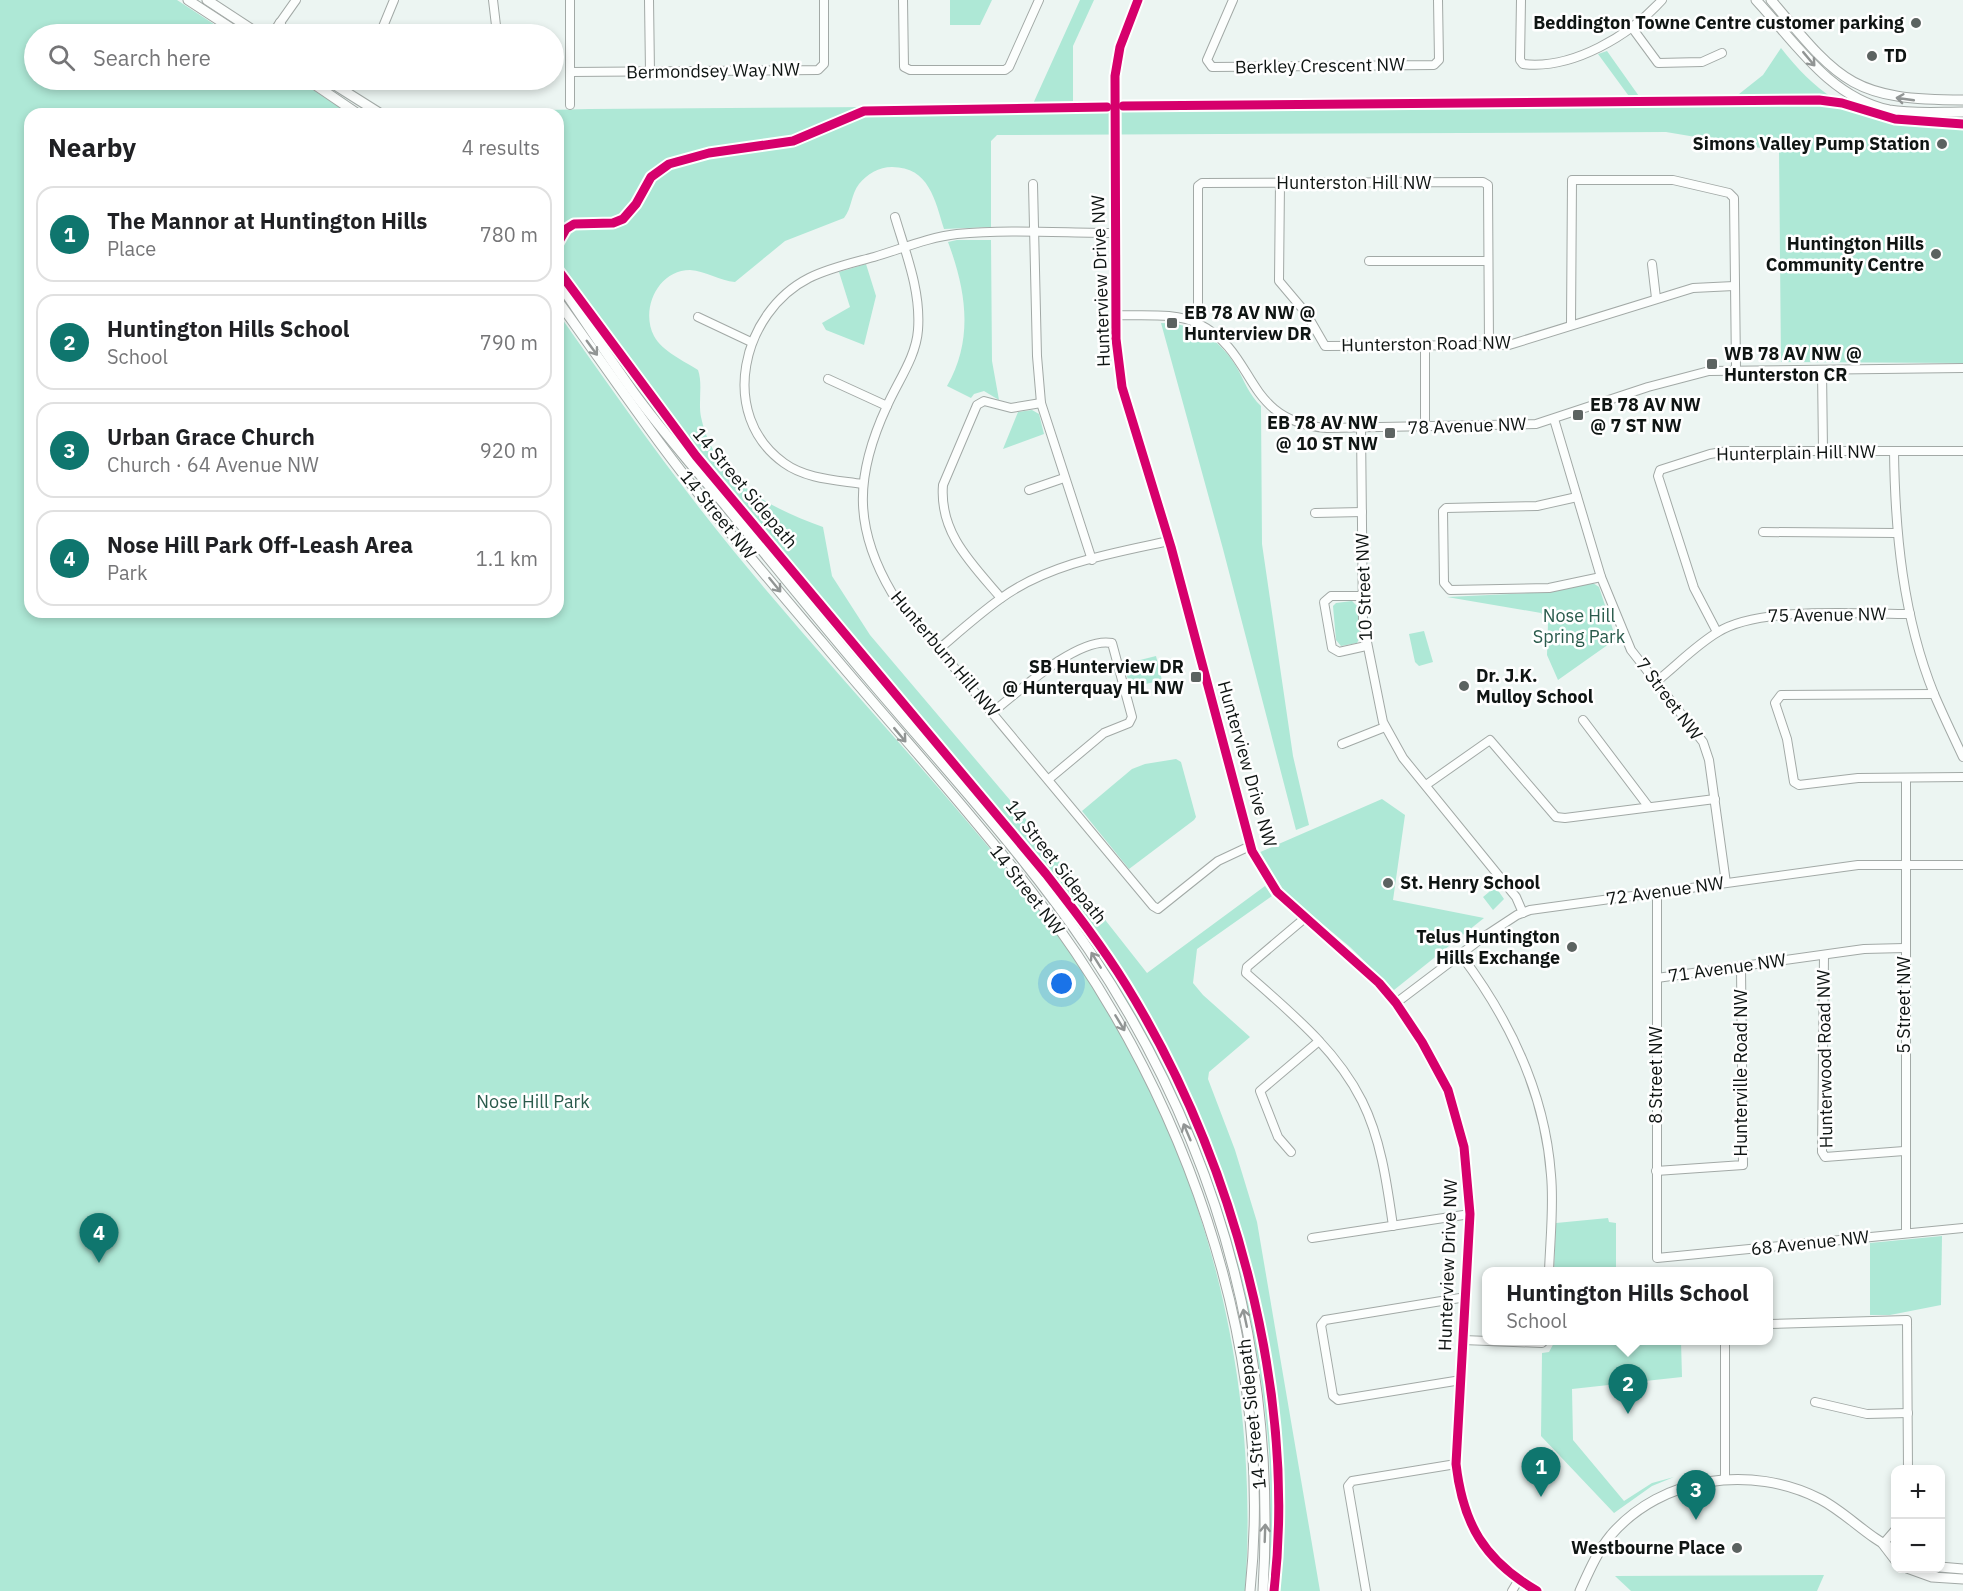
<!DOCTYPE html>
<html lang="en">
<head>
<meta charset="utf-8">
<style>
  body { margin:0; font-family:"IBM Plex Sans",sans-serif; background:#f6f6f6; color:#202124 }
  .controls { position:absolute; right:18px; bottom:18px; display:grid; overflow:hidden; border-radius:12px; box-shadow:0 3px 9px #0003 }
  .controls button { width:54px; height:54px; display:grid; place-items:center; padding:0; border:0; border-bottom:2px solid #e0e0e0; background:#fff; color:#202124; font:30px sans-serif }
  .you { position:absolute; left:1062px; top:984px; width:21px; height:21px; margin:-15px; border:4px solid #fff; border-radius:50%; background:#1a73e8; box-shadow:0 0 0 9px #1a73e833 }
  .badge { display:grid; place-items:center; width:39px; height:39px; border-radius:50%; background:#0f766e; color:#fff; font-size:20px; font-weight:700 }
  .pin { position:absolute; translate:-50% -50px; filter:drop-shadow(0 2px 3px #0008) }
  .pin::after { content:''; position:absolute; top:32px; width:21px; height:18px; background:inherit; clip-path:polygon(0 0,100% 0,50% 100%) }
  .popup { position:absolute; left:1482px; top:1267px; width:291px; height:78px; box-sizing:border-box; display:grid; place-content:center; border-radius:12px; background:#fff; filter:drop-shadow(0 2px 4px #0005); font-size:20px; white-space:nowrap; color:#757577 }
  .popup b { font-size:22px; color:#202124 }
  .popup::after { content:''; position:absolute; left:50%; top:100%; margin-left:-12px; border:12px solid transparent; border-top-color:#fff }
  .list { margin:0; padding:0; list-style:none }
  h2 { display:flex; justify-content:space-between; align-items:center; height:78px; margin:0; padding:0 24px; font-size:26px }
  h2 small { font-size:20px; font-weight:400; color:#757577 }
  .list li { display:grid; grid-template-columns:39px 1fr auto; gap:18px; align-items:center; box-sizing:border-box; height:96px; margin:0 12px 12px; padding:0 12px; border:2px solid #e0e0e0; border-radius:18px }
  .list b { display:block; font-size:22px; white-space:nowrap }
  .list p { margin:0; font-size:20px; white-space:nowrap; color:#757577 }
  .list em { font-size:20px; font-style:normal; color:#757577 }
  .icon { flex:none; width:33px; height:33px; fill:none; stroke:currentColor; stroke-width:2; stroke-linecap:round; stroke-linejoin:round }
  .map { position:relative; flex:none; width:1963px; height:1591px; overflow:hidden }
  .search { position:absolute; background:#fff; box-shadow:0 3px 9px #0003; left:24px; top:24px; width:540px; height:66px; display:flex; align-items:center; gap:15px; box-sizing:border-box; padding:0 21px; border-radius:33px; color:#757577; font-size:22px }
  .panel { position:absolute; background:#fff; box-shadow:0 3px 9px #0003; left:24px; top:108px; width:540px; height:510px; border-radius:18px }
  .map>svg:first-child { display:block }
  .green { fill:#aee8d6 }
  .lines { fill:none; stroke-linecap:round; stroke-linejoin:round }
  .minor-casing { stroke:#a2a9a6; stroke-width:10 }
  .major-casing { stroke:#a2a9a6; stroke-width:11 }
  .minor { stroke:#fcfefd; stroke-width:8 }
  .major { stroke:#fcfefd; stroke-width:9 }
  .cycleway-casing { stroke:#fff; stroke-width:13 }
  .cycleway { stroke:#d6006c; stroke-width:9 }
  .oneway { stroke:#919594 }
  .poi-dot { fill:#5c6361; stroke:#fff; stroke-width:2 }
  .labels { text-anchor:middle; stroke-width:5; stroke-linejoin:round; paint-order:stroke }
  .poi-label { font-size:18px; font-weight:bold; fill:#0f1513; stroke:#fff; text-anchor:end }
  .street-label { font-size:18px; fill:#0f1513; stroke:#fff }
  .park-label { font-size:18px; fill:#2a5b4c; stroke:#fff }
</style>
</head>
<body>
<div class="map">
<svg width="1963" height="1591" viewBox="0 0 1963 1591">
  <rect width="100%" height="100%" fill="#ecf5f2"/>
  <g class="green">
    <path d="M 0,0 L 177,0 L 229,34 L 34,34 L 34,80 L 298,80 L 350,114 L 30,114 L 30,612 L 558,612 L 558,313 C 614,393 670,473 732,549 C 830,669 938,781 1034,903 C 1187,1097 1263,1345 1245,1591 L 0,1591 Z"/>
    <polygon points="950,0 992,0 980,25 950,25"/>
    <path d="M 1080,0 L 1094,0 L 1073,46 L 1073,106 L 1177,103 L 1631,99 L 1598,54 L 1607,51 L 1641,99 L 1734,98 L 1763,75 L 1781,48 C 1814,90 1847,116 1903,122 C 1923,124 1943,123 1963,126 L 1963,363 L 1781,362 L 1779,151 L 1666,132 L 997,135 L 991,141 L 991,227 L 944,229 C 935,200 929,167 892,167 C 879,167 867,174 859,184 C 851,194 852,208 844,218 L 785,241 L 735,282 C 720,281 706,271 690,270 C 658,270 640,309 654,336 C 662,351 684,361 698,370 C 703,384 698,402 701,417 C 714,479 769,508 823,527 L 832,576 L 870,635 L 1021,813 L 1147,973 L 1265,886 L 1272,896 L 1197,949 L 1193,983 L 1203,995 L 1250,1037 L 1209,1072 L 1208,1079 L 1235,1150 L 1257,1222 L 1320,1591 L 1267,1591 C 1269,1544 1272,1497 1269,1451 C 1257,1297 1211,1141 1131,1009 C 1104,963 1073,921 1042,878 L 670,434 L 558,274 L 558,114 L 396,114 L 589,109 L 1032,106 Z"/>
    <path d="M 957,240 L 991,240 L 992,361 L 999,400 L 984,391 L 974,394 L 971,398 L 947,386 C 974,339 966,290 948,242 Z"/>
    <polygon points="866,264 876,296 864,345 826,330 822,323 850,307 839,272"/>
    <path d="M 1161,323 C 1193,323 1219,338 1236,366 C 1244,380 1249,395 1261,406 L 1262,544 L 1293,756 L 1309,825 L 1296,830 L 1223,549 Z"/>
    <polygon points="1032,410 1039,414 1044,434 1003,449 1018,412"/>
    <polygon points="1593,583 1599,587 1616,639 1558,680 1547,655 1548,624 1541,613 1447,597 1549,592"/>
    <polygon points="1352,601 1358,607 1360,637 1357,643 1341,646 1336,640 1333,606 1336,603"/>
    <polygon points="1424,631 1433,662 1419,666 1415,662 1409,634"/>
    <polygon points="1156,656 1162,680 1130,688 1124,664"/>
    <polygon points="1176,759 1181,762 1196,817 1194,820 1129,869 1082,811 1132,769 1145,764"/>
    <polygon points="1382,799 1405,815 1393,900 1484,918 1394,990 1350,947 1284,892 1258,853"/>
    <polygon points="1490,879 1504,899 1493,910 1483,897 1489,892 1484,882"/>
    <polygon points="1608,1218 1609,1222 1616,1223 1616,1271 1554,1271 1556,1223"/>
    <polygon points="1942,1236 1941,1305 1890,1315 1870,1315 1870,1243"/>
    <polygon points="1555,1341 1681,1341 1682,1377 1572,1389 1573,1440 1624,1501 1652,1483 1674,1477 1652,1486 1614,1513 1541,1436 1542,1353 1549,1352"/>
    <polygon points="1824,1575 1817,1591 1631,1591 1615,1576"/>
  </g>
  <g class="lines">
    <defs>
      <g id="minor">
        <polyline points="493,0 497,34"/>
        <polyline points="649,0 650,72"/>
        <polyline points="903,0 904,67 910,70 1005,70 1009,67 1039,0"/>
        <path d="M 1138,0 L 1120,47 L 1115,76 L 1116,339 L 1122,387 L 1171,547 L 1252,851 L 1277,892 L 1379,983 L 1396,1003 L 1422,1042 L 1448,1090 L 1464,1147 L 1470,1214 L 1456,1464 C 1463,1524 1484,1560 1537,1591"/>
        <polyline points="1233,0 1207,60 1212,67 1434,65 1439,60 1438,0"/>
        <path d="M 1521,0 L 1520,60 L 1523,64 C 1573,70 1630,35 1662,0"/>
        <polyline points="1633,29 1658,63 1702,62 1722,53"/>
        <polyline points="272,34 296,0"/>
        <polyline points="380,34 394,0"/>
        <polyline points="570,72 818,70 824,64 824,0"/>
        <polyline points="570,105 570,0"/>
        <polyline points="1280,183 1279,281 1306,313 1325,346 1509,345 1693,288 1734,286"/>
        <polyline points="1033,184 1037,356 1041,403 1092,560"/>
        <path d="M 895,217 C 906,254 921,291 918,330 C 916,357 898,381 887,406 C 855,475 853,527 892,593 L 1153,906 L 1158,909 L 1218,861 L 1250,846"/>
        <polyline points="1369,261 1488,261"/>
        <polyline points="1652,264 1656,298"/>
        <path d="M 1117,315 C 1143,316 1175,312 1199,324 C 1259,354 1242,421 1327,428 L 1536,424 L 1648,387 L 1709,371 L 1963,368"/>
        <polyline points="698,317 751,342"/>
        <polyline points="1198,324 1198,186 1202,183 1483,182 1488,185 1489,345"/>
        <polyline points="1571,325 1572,180 1673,180 1729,193 1734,198 1736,369"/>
        <polyline points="1425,345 1425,427"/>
        <polyline points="1822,370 1823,451"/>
        <polyline points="828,379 887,406"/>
        <polyline points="1554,419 1601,577 1631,650 1703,742 1709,760 1726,883"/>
        <polyline points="1361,428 1363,622 1383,722 1403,758 1516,897 1523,913"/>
        <path d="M 1894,451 C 1895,533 1903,617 1934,694 C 1943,715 1953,736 1963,757"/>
        <path d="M 862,484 C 836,480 806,479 784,463 C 717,415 742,312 809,278 C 829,268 852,263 874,257 C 901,249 929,237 957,234 C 1009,229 1064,233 1116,233"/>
        <polyline points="1029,490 1064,478"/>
        <polyline points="1577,497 1537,506 1446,508 1443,511 1444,583 1450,590 1549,588 1601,577"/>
        <polyline points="1315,513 1362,512"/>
        <polyline points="1763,532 1896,533"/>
        <polyline points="1362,596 1331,596 1324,602 1332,648 1339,652 1366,646"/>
        <path d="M 1001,598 C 972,564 939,533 943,485 L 977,405 L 984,401 L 1011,408 L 1041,403"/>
        <polyline points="1717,632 1694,588 1658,476 1660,470 1710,454 1728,451 1963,451"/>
        <path d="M 939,649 C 959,632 979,614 1000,599 C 1047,564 1113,553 1169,541"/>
        <path d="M 1657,681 C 1677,665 1696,645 1718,632 C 1760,606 1859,614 1910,614"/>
        <polyline points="1934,694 1781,695 1775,703 1787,739 1794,782 1799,785 1858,778 1963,777"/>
        <path d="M 993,712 C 1018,692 1078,636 1112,643 L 1132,717 L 1129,723 L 1104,733 L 1049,779"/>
        <polyline points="1583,720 1648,806"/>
        <polyline points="1342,744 1385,727"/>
        <polyline points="1426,785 1490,740 1556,817 1565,818 1715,799"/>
        <polyline points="1657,892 1657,1258 1963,1228"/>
        <path d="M 1305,918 L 1247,967 L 1246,973 C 1290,1012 1336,1049 1362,1101 C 1381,1139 1387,1184 1393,1226"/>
        <path d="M 1461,955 C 1510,1020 1545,1093 1551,1175 C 1554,1207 1550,1240 1549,1272"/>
        <polyline points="1824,955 1822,1152 1825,1157 1904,1151"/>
        <polyline points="1657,978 1864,949 1904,948"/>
        <polyline points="1396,1003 1482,938 1517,915 1530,910 1858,865 1963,865"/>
        <polyline points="1291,1152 1278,1137 1260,1091 1319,1041"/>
        <polyline points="1656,1171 1743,1165 1741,967"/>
        <polyline points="1906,1232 1906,778"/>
        <polyline points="1312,1238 1470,1214"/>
        <polyline points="1769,1324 1907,1320 1908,1470"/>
        <polyline points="1463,1340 1542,1343 1545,1340"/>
        <polyline points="1461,1380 1338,1400 1333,1396 1321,1325 1325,1320 1466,1297"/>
        <polyline points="1815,1402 1867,1414 1908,1413"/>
        <polyline points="1725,1480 1725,1340"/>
        <polyline points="1883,1544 1896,1529"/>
        <polyline points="1366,1591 1348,1486 1352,1481 1456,1464"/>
        <polyline points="1512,1591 1518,1581"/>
      </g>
      <g id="major">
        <polyline points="188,0 240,34"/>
        <polyline points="207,0 259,34"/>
        <path d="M 1756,0 C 1795,42 1829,97 1889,110 C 1913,114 1939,112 1963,112"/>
        <path d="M 1771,0 C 1840,82 1852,100 1963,100"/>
        <polyline points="280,23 284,34"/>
        <polyline points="308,80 358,114"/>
        <polyline points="327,80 381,114"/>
        <path d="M 558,282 C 583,318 607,355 632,390 C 660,429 693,466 724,504 C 766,555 808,607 851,658 C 931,754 1019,846 1089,950 C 1219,1144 1277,1359 1263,1591"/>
        <path d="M 558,301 C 592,348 625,396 659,442 C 710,511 767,577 822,642 C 891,725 966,806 1032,892 C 1183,1088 1276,1341 1250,1591"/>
        <polyline points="1883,1544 1896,1561"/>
        <polyline points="1940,1567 1963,1569"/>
        <polyline points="1907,1568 1932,1577 1963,1579"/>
        <path d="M 1580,1591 C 1589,1571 1597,1552 1611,1535 C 1662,1476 1751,1464 1820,1499 C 1847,1513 1868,1538 1896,1550"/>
      </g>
    </defs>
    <use href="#minor" class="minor-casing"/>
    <use href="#major" class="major-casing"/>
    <use href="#minor" class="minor"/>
    <use href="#major" class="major"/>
    <defs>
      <g id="cycleway">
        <path d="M 1138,0 L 1120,47 L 1115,76 L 1116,339 L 1122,387 L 1171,547 L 1252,851 L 1277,892 L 1379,983 L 1396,1003 L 1422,1042 L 1448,1090 L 1464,1147 L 1470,1214 L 1456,1464 C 1463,1524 1484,1560 1537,1591"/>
        <polyline points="1123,106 1819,100 1842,103 1895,119 1963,124"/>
        <polyline points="558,243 566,229 574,224 613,223 623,219 636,204 651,177 669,164 709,153 793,141 864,111 1107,107"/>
        <path d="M 558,270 L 696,456 L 1046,874 C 1074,910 1102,946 1126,985 C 1232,1157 1297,1388 1274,1591"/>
      </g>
    </defs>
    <use href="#cycleway" class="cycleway-casing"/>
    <use href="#cycleway" class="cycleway"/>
  </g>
  <defs><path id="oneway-shaft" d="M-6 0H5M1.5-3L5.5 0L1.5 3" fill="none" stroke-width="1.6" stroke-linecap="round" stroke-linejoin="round" transform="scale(1.5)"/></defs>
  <g class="oneway">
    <use href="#oneway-shaft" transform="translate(1809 59) rotate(50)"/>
    <use href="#oneway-shaft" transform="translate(1905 99) rotate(-172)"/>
    <use href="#oneway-shaft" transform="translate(592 348) rotate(54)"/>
    <use href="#oneway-shaft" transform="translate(775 585) rotate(51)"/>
    <use href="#oneway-shaft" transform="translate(900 735) rotate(50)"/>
    <use href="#oneway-shaft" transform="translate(1096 960) rotate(-122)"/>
    <use href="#oneway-shaft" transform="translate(1120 1023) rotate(59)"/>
    <use href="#oneway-shaft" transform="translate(1187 1132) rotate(-113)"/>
    <use href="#oneway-shaft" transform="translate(1245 1318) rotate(-102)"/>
    <use href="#oneway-shaft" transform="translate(1265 1533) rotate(-88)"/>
  </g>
  <g class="poi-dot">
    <circle cx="1916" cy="23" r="6"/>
    <circle cx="1872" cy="56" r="6"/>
    <circle cx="1942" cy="144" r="6"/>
    <circle cx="1936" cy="254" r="6"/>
    <rect x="1166" y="317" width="12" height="12" rx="3"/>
    <rect x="1706" y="358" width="12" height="12" rx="3"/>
    <rect x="1572" y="409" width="12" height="12" rx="3"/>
    <rect x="1384" y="427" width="12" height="12" rx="3"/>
    <rect x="1190" y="671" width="12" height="12" rx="3"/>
    <circle cx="1464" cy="686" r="6"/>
    <circle cx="1388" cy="883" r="6"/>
    <circle cx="1572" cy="947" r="6"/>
    <circle cx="1737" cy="1548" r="6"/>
  </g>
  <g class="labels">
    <g class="poi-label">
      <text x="1904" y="29">Beddington Towne Centre customer parking</text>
      <text x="1884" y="62" text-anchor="start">TD</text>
      <text x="1930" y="150">Simons Valley Pump Station</text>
      <text x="1924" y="250">Huntington Hills<tspan x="1924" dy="21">Community Centre</tspan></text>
      <text x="1184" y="319" text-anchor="start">EB 78 AV NW @<tspan x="1184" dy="21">Hunterview DR</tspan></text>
      <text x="1724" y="360" text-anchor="start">WB 78 AV NW @<tspan x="1724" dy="21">Hunterston CR</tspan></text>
      <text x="1590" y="411" text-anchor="start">EB 78 AV NW<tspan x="1590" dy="21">@ 7 ST NW</tspan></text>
      <text x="1378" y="429">EB 78 AV NW<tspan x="1378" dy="21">@ 10 ST NW</tspan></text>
      <text x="1184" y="673">SB Hunterview DR<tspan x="1184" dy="21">@ Hunterquay HL NW</tspan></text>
      <text x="1476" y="682" text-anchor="start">Dr. J.K.<tspan x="1476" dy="21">Mulloy School</tspan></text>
      <text x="1400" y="889" text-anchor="start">St. Henry School</text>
      <text x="1560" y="943">Telus Huntington<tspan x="1560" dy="21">Hills Exchange</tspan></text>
      <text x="1725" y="1554">Westbourne Place</text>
    </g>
    <g class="street-label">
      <text transform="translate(1320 66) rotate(-1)" y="6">Berkley Crescent NW</text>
      <text transform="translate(713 71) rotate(-1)" y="6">Bermondsey Way NW</text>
      <text x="1354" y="189">Hunterston Hill NW</text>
      <text transform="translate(1101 281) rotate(-92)" y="6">Hunterview Drive NW</text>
      <text transform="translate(1426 344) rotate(-1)" y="6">Hunterston Road NW</text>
      <text transform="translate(1467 426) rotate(-2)" y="6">78 Avenue NW</text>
      <text transform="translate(1796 453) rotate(-1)" y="6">Hunterplain Hill NW</text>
      <text transform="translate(745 488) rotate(50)" y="6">14 Street Sidepath</text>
      <text transform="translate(718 515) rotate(51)" y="6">14 Street NW</text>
      <text transform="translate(1364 587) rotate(-92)" y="6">10 Street NW</text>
      <text transform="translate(1827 615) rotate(-1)" y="6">75 Avenue NW</text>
      <text transform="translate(945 654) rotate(50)" y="6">Hunterburn Hill NW</text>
      <text transform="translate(1669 699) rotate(53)" y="6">7 Street NW</text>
      <text transform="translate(1247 764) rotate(74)" y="6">Hunterview Drive NW</text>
      <text transform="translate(1056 862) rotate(52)" y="6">14 Street Sidepath</text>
      <text transform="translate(1027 890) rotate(52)" y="6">14 Street NW</text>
      <text transform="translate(1665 891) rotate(-8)" y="6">72 Avenue NW</text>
      <text transform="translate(1727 968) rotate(-8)" y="6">71 Avenue NW</text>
      <text transform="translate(1904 1005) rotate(-90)" y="6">5 Street NW</text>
      <text transform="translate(1825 1059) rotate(-91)" y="6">Hunterwood Road NW</text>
      <text transform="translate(1741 1073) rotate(-90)" y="6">Hunterville Road NW</text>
      <text transform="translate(1656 1075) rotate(-90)" y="6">8 Street NW</text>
      <text transform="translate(1810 1243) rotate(-6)" y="6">68 Avenue NW</text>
      <text transform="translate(1448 1265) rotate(-88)" y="6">Hunterview Drive NW</text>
      <text transform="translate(1252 1414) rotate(-96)" y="6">14 Street Sidepath</text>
    </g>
    <g class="park-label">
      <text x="1579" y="622">Nose Hill<tspan x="1579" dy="21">Spring Park</tspan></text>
      <text x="533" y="1108">Nose Hill Park</text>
    </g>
  </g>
</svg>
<div class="controls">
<button>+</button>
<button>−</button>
</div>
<div class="you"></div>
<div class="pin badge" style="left:1541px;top:1497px">1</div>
<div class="pin badge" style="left:1628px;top:1414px">2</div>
<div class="popup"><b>Huntington Hills School</b>School</div>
<div class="pin badge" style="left:1696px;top:1520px">3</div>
<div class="pin badge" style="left:99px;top:1263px">4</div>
<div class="search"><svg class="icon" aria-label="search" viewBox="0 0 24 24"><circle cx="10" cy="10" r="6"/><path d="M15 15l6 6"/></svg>Search here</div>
<section class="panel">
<h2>Nearby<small>4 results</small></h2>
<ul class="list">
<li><span class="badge">1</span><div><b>The Mannor at Huntington Hills</b><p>Place</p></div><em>780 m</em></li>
<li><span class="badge">2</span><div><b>Huntington Hills School</b><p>School</p></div><em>790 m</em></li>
<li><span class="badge">3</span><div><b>Urban Grace Church</b><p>Church · 64 Avenue NW</p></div><em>920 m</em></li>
<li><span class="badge">4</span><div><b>Nose Hill Park Off-Leash Area</b><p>Park</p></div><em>1.1 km</em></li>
</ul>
</section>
</div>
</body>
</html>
